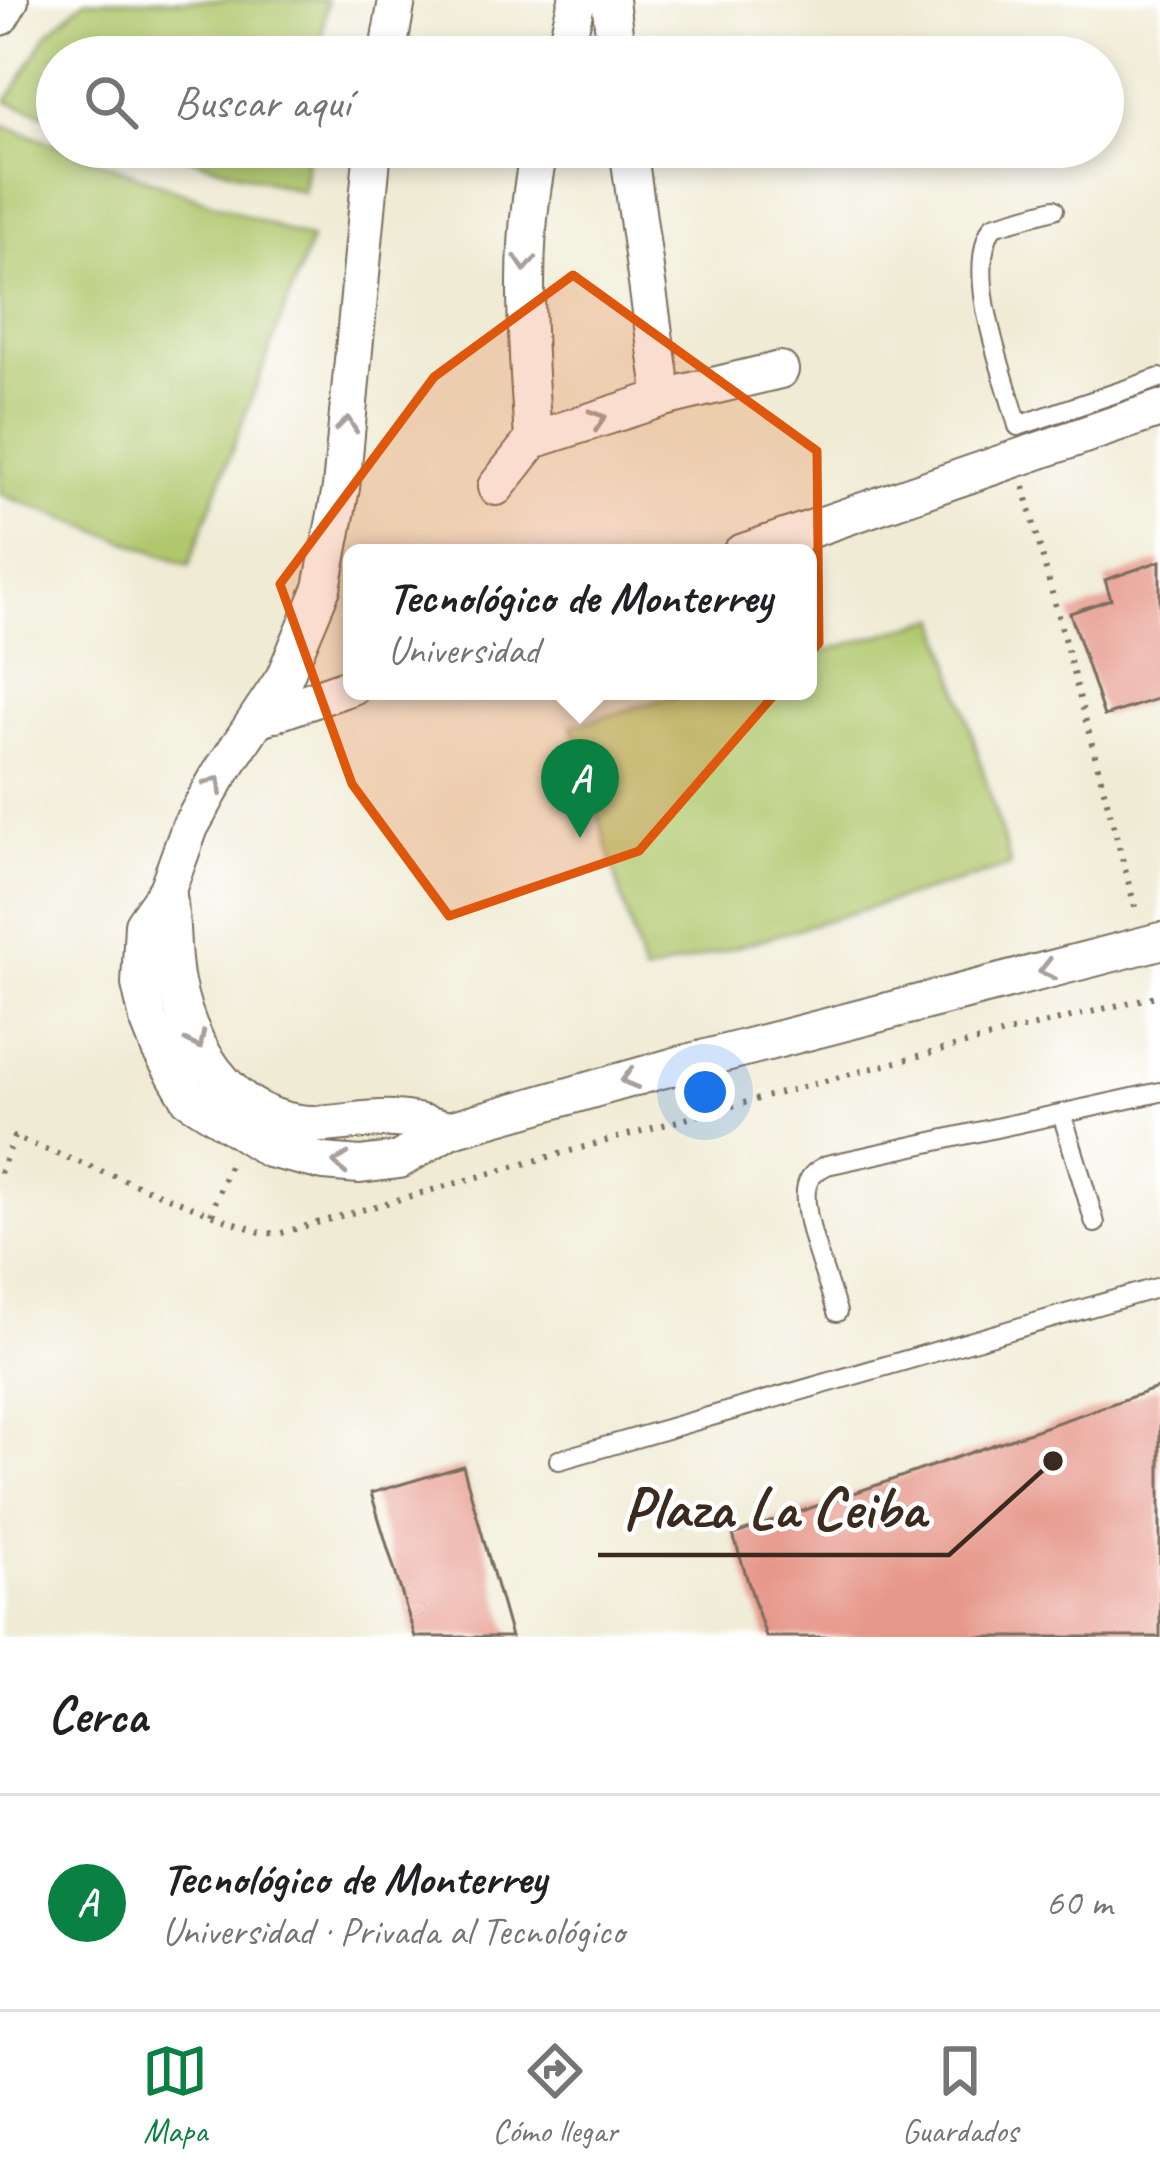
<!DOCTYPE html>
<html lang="es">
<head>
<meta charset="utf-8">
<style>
  body { margin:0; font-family:Caveat,sans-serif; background:#f6f6f6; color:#202124 }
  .you { position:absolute; left:705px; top:1092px; width:42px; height:42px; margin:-30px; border:9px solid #fff; border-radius:50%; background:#1a73e8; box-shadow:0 0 0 18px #1a73e833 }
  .badge { display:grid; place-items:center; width:78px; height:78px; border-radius:50%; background:#0b8043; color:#fff; font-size:39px; font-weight:700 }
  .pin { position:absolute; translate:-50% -99px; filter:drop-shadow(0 3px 6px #0008) }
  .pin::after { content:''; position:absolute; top:63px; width:42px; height:36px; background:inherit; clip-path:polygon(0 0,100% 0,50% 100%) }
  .popup { position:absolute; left:343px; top:544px; width:474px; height:156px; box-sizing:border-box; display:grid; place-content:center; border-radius:18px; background:#fff; filter:drop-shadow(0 3px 9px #0005); font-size:39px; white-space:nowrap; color:#757577 }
  .popup b { font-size:45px; color:#202124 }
  .popup::after { content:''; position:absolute; left:50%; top:100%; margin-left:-24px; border:24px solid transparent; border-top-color:#fff }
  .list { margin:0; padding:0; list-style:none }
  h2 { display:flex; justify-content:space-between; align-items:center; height:156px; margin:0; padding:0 48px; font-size:51px }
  h2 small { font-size:39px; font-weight:400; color:#757577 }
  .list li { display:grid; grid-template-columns:78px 1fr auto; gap:36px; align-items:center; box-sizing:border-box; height:216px; padding:0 48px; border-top:3px solid #e0e0e0 }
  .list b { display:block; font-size:45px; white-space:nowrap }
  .list p { margin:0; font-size:39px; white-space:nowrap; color:#757577 }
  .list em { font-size:39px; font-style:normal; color:#757577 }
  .icon { flex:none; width:66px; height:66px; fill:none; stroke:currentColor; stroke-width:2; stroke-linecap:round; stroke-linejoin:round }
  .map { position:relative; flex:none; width:1160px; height:1637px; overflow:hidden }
  .search { position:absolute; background:#fff; box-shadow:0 6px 18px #0003; left:36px; right:36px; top:36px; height:132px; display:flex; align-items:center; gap:30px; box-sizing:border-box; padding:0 42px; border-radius:66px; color:#757577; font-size:45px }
  .sheet { height:372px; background:#fff }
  nav { display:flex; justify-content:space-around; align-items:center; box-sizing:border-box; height:168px; border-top:3px solid #e0e0e0; background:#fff; font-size:33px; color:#757577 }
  nav a { display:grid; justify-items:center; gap:6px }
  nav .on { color:#0b8043 }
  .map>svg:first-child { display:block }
  .green { fill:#b0c86d; stroke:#767946; stroke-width:3 }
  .building { fill:#e69789 }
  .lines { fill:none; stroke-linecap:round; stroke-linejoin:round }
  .service-casing { stroke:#7a6e5e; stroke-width:22 }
  .minor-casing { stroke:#7a6e5e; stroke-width:40 }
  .path { stroke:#7a6e5e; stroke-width:6; stroke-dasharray:3 9; stroke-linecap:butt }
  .service { stroke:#fff; stroke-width:18 }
  .minor { stroke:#fff; stroke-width:36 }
  .oneway { stroke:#a79f9a }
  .marked { fill:#df570d; fill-opacity:0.2; stroke:#df570d; stroke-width:9; stroke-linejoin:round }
  .leader { fill:none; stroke:#3b2a1e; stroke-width:4.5 }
  .callout-dot { fill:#3b2a1e; stroke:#fff; stroke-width:4.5 }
  .callout-label { font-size:60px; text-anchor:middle; font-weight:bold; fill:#3b2a1e; stroke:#fff; stroke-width:9; stroke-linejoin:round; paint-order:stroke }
</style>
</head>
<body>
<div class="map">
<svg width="1160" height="1637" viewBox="0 0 1160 1637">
  <rect width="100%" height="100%" fill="#fff"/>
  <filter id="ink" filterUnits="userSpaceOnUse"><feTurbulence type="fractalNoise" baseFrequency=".00833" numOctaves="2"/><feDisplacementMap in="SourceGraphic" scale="24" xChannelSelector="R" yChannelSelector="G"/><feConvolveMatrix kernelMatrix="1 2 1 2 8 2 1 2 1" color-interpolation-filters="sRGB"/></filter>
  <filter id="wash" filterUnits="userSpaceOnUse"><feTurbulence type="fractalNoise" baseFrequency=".004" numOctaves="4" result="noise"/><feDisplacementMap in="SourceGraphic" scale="48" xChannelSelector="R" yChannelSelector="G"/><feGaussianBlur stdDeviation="2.7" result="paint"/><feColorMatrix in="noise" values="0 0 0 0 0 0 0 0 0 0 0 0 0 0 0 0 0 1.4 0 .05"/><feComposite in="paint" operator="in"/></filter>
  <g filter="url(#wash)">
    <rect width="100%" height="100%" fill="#efebd4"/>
    <g class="green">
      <polygon points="85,0 327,0 319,57 57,57 57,118 7,102 48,33"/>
      <polygon points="0,124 311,240 189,565 0,494"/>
      <polygon points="154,147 308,147 303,192"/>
      <polygon points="938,618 1011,866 644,974 572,726 690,691 808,691 808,656"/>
    </g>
    <g id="blocks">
      <g class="building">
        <polygon points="1160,561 1160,698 1104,716 1070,613 1111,599 1105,580"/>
        <polygon points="1160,1387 1160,1637 766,1637 733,1535"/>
        <polygon points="463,1466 511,1637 415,1637 371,1493"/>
      </g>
    </g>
  </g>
  <g filter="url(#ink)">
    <use href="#blocks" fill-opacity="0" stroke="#7a6e5e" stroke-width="3"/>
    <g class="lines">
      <defs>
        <g id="service">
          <path d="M 1054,209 L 993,226 C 963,273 1004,373 1018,426 L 1160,378"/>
          <polyline points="1062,1114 1095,1223"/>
          <path d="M 837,1312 C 829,1283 799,1213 807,1185 C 810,1174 818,1170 827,1165 L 1160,1092"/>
          <polyline points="559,1460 1160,1287"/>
        </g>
        <g id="minor">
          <polyline points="610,0 617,57"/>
          <polyline points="0,17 10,0"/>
          <polyline points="387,57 397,0"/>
          <polyline points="563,57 577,0"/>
          <polyline points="373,147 341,488 322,588 284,678 218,777 190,827 167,890 143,924 140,984 148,1019 160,1049 189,1098 269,1149 324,1162 360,1165 399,1160 449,1130 675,1066 1160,941"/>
          <polyline points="628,147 663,398"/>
          <path d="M 533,440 C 527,342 518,244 540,147"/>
          <polyline points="533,440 663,398 780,370"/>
          <polyline points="496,487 533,440"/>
          <polyline points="741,553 1160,409"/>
          <polyline points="260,718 352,686"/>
          <path d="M 167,890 C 173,921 170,953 176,982 C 188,1044 226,1110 293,1122 C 328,1129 360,1117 394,1119 C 412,1119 431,1126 449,1130"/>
        </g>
      </defs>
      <use href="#service" class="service-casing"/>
      <use href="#minor" class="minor-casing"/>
      <g class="path">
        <polyline points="1024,487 1135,907"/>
        <path d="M 0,1173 L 14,1137 L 211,1214 L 260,1232 L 278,1234 C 571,1150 864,1067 1160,995"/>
        <polyline points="211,1214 231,1160"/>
      </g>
      <use href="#service" class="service"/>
      <use href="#minor" class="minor"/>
    </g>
    <defs><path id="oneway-chevron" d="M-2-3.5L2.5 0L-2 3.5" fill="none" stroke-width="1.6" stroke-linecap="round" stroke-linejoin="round" transform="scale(3)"/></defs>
    <g class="oneway">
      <use href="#oneway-chevron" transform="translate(525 263) rotate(94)"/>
      <use href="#oneway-chevron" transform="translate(598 419) rotate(-18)"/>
      <use href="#oneway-chevron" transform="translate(347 425) rotate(-84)"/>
      <use href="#oneway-chevron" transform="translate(215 784) rotate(-58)"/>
      <use href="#oneway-chevron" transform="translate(1047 970) rotate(166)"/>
      <use href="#oneway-chevron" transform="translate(197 1041) rotate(64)"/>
      <use href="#oneway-chevron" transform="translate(629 1079) rotate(164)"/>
      <use href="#oneway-chevron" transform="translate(341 1163) rotate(-175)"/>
    </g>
  </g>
  <path class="marked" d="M 573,275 L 817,451 L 819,643 L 639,851 L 449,916 L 352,784 L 280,584 L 434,377 Z"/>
  <path class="leader" d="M1053 1461L949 1555H598"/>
  <circle class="callout-dot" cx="1053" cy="1461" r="12"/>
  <g class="callout-label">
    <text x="774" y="1528">Plaza La Ceiba</text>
  </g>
</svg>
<div class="you"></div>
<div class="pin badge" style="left:580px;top:838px">A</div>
<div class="popup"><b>Tecnológico de Monterrey</b>Universidad</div>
<div class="search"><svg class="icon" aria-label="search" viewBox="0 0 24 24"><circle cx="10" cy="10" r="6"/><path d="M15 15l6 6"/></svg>Buscar aquí</div>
</div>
<section class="sheet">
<h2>Cerca<small></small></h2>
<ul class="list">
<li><span class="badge">A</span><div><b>Tecnológico de Monterrey</b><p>Universidad · Privada al Tecnológico</p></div><em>60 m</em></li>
</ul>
</section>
<nav>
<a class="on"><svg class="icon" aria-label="map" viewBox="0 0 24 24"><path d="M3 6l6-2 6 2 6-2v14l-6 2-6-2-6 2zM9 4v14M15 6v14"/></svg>Mapa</a>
<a><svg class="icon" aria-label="directions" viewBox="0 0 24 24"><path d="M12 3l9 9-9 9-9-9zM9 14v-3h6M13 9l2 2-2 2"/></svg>Cómo llegar</a>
<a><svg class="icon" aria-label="saved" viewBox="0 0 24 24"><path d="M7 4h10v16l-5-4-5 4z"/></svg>Guardados</a>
</nav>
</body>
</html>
